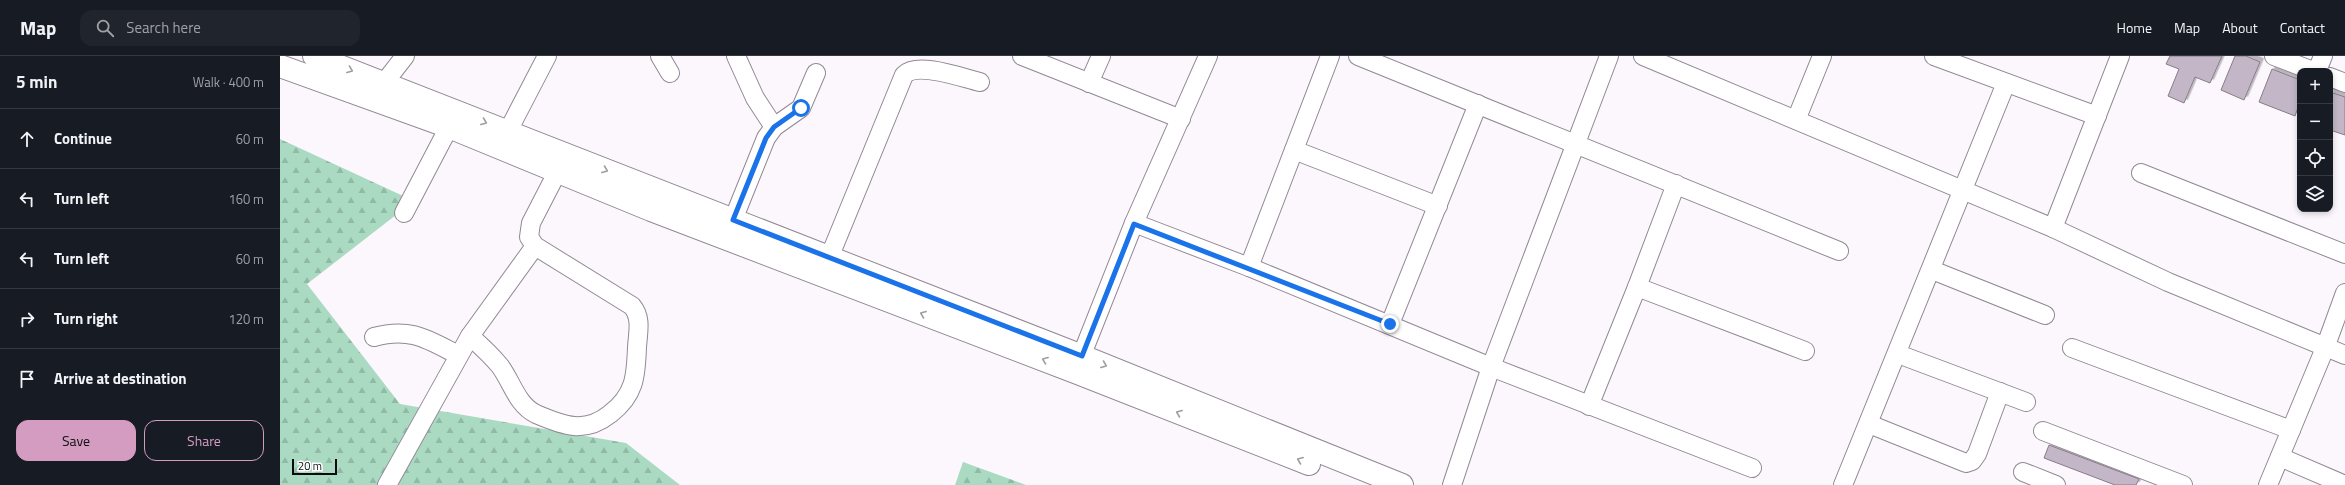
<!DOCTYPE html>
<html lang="en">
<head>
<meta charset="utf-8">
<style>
  body { margin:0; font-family:"Titillium Web",sans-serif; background:#20242c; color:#f1f3f6 }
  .controls { position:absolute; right:12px; top:12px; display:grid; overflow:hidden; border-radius:8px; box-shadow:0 2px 6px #0003 }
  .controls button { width:36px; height:36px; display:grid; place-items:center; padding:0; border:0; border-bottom:1px solid #363941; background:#171b24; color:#f1f3f6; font:20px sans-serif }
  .scale { position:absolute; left:12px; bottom:10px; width:45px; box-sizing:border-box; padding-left:4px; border:2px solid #0e0b10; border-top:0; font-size:11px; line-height:14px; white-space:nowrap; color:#0e0b10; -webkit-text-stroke:3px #fff; paint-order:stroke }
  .stop { position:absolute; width:12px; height:12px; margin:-9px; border:3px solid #1a73e8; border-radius:50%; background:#fff }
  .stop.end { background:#1a73e8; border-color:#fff; box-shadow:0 1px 4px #0008 }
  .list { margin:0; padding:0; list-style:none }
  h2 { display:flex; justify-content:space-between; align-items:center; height:52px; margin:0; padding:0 16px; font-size:17px }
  h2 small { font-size:13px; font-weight:400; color:#9ea1a6 }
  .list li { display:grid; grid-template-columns:26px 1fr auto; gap:12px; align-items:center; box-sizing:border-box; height:60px; padding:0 16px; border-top:1px solid #363941 }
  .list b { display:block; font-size:15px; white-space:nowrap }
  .list em { font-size:13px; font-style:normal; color:#9ea1a6 }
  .actions { display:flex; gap:8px; padding:12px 16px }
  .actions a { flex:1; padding:9px 0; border:1px solid #d49cc1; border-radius:12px; text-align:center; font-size:14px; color:#d49cc1 }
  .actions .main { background:#d49cc1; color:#111 }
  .icon { flex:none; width:22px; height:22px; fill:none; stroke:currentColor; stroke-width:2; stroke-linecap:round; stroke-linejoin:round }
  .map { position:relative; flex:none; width:2065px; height:429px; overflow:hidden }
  header { display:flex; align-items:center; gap:24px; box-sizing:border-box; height:56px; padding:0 20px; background:#171b24; border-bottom:1px solid #363941 }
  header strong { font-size:19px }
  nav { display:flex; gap:22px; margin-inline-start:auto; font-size:14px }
  .search { width:280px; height:36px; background:#20242c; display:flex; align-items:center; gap:10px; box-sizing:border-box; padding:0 14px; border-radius:12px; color:#9ea1a6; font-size:15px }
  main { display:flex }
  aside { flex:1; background:#171b24 }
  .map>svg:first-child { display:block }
  .forest { fill:url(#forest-firs) }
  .building { fill:#c3b7c7; stroke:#877c8a; filter:url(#shadow) }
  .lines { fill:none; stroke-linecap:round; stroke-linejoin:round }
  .minor-casing { stroke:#938896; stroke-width:20 }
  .tertiary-casing { stroke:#938896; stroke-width:24 }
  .minor { stroke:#fff; stroke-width:18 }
  .tertiary { stroke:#fff; stroke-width:22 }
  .oneway { stroke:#9f9d9f }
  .route { stroke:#1a73e8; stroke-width:5 }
</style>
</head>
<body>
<header>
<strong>Map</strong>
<div class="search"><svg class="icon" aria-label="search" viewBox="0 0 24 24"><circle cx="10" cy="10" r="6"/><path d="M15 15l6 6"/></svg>Search here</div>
<nav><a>Home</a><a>Map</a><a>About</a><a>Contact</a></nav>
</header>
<main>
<aside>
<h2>5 min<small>Walk · 400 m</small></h2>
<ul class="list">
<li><svg class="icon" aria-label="ahead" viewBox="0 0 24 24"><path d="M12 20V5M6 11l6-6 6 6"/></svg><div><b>Continue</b></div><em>60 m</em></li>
<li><svg class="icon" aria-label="left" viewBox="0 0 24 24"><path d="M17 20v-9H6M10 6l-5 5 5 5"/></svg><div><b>Turn left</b></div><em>160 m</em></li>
<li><svg class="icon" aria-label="left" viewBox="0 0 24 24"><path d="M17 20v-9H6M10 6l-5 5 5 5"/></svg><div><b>Turn left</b></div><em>60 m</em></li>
<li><svg class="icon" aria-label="right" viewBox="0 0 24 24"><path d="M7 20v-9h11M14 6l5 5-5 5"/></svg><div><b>Turn right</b></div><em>120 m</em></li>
<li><svg class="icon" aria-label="arrive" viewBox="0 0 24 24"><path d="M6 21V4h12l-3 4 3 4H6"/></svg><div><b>Arrive at destination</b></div></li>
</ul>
<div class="actions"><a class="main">Save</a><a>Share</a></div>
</aside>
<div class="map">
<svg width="2065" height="429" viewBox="0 0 2065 429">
  <defs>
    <pattern id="forest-firs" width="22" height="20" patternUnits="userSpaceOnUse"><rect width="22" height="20" fill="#aadac2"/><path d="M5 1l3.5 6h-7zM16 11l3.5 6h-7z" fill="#91baa6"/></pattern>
    <filter id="shadow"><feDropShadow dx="3.5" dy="-3.5" stdDeviation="0" flood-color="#0004"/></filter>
  </defs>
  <rect width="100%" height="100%" fill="#fcf7fd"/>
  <g class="forest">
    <polygon points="0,83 134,145 27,228 120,348 346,387 400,429 0,429"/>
    <polygon points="683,406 746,429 675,429"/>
  </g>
  <g class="building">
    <polygon points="1890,0 1942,0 1930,27 1915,21 1904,47 1888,40 1899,13 1886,8"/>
    <polygon points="1955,0 1966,0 1980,6 1964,44 1941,34"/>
    <polygon points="1992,13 2020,24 2020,46 2015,60 1979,46"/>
    <polygon points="2050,36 2065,41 2065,79 2050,74"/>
    <polygon points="1769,389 1859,423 1856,429 1835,429 1764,402"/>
  </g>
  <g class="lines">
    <defs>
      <g id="minor">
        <polyline points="380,0 390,17"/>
        <polyline points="456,0 475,42 494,71"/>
        <polyline points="742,0 901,63"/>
        <polyline points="1078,0 1559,195"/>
        <polyline points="1363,0 1773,172 1888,226 2065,299"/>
        <polyline points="1654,0 1817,60"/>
        <polyline points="1994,0 2033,15"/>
        <polyline points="2037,15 2043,0"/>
        <polyline points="2050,21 2065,27"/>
        <polyline points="104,27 125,0"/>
        <polyline points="809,27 821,0"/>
        <polyline points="1516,64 1542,0"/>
        <polyline points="228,75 267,0"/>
        <polyline points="1014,94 1158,150"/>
        <polyline points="1861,117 2065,198"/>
        <polyline points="124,157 169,71"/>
        <polyline points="453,164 486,82 494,71 521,52 536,17"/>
        <polyline points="854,167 969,211 1211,311 1472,412"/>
        <polyline points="1773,172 1840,0"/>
        <path d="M 549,202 L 624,19 C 638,5 682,22 700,26"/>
        <polyline points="969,211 1050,0"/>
        <polyline points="1652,214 1765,259"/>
        <polyline points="1357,231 1525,295"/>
        <polyline points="1110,268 1198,48"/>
        <path d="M 190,280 C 200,289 211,299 220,310 C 232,326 237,349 256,358 C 284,370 305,378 330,358 C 355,339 356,320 357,291 C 358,276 362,262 352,250 L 255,190 L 249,181 L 251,167 L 284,103"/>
        <path d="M 94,281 C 130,271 147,283 178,299"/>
        <polyline points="1792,292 2011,374"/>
        <polyline points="1618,298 1746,346"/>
        <polyline points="797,311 854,167 928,0"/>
        <polyline points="1309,350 1357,231 1396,128"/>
        <polyline points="1589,368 1686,407 1692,405 1697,398 1720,336"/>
        <polyline points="1763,375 1903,429"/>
        <polyline points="2000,401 2065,429"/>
        <polyline points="1743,416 1776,429"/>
        <polyline points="107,429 190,280 255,190"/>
        <polyline points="1172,429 1211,311 1329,0"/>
        <polyline points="1563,429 1726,27"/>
        <polyline points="1988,429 2045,292 2065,237"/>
      </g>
      <g id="tertiary">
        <polyline points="34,0 802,300 1122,429"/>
        <polyline points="0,10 169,71 371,154 795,316 1029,408"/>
      </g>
    </defs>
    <use href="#minor" class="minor-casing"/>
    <use href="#tertiary" class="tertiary-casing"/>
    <use href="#minor" class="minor"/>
    <use href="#tertiary" class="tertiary"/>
  </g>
  <defs><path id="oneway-chevron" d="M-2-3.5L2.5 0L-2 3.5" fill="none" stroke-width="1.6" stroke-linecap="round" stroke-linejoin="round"/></defs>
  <g class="oneway">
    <use href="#oneway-chevron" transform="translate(70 14) rotate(21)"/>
    <use href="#oneway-chevron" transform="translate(204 66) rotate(22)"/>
    <use href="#oneway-chevron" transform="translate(325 114) rotate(22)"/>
    <use href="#oneway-chevron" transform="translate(643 258) rotate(-159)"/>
    <use href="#oneway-chevron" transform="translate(765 304) rotate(-159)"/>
    <use href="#oneway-chevron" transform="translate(824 309) rotate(22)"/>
    <use href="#oneway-chevron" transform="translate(899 357) rotate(-158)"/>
    <use href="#oneway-chevron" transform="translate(1020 404) rotate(-158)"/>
  </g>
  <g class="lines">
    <polyline class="route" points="521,52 494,71 486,82 453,164 802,300 854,168 1110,268"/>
  </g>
</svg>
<div class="controls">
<button>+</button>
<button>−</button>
<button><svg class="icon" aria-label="locate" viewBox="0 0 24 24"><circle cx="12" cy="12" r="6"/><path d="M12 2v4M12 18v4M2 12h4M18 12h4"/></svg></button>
<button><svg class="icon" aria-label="layers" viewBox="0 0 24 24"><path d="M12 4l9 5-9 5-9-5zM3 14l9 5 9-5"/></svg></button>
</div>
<div class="scale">20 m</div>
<div class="stop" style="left:521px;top:52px"></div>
<div class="stop end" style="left:1110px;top:268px"></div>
</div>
</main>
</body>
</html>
